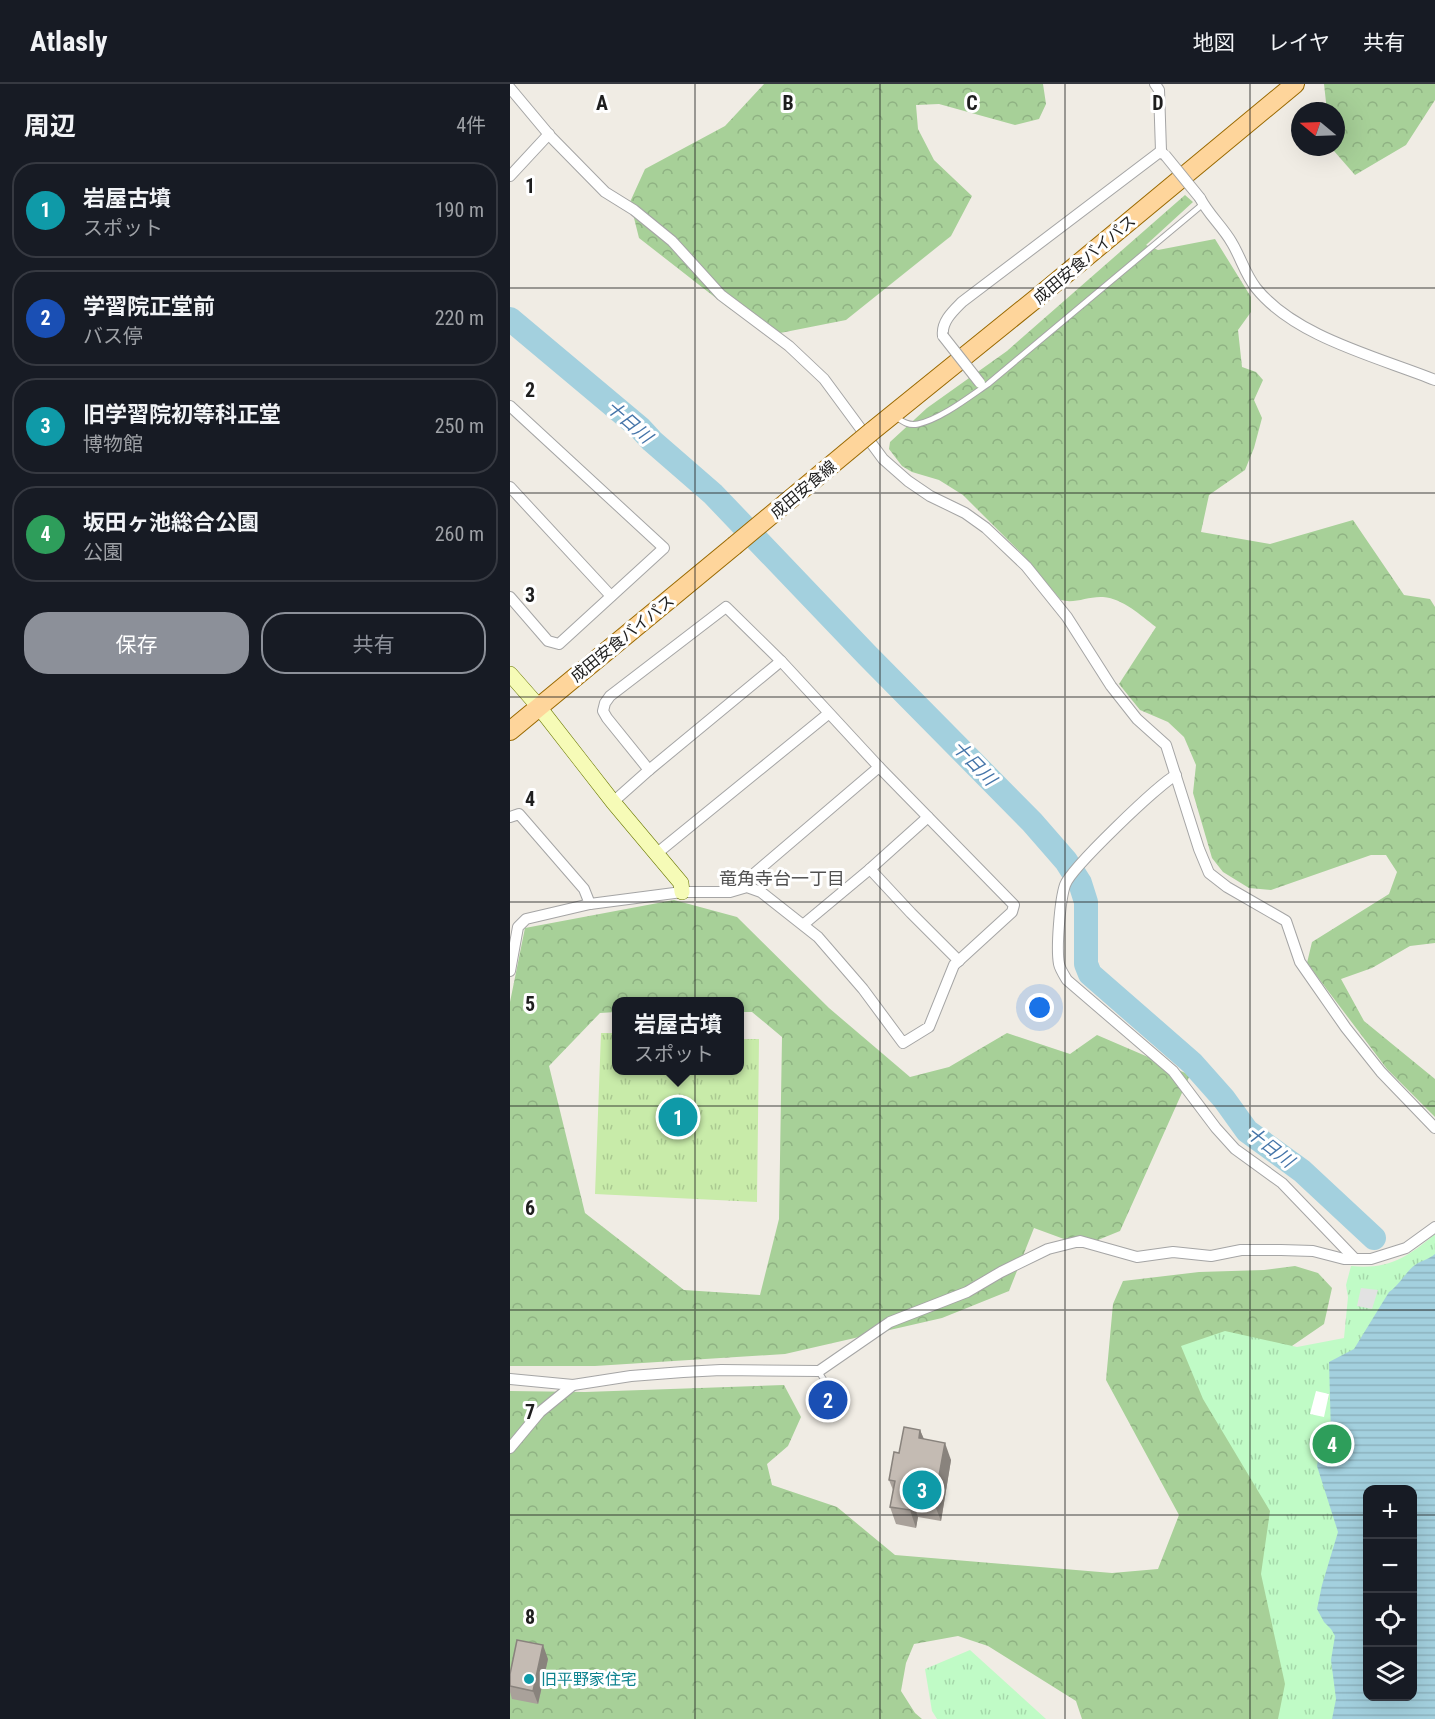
<!DOCTYPE html>
<html lang="ja">
<head>
<meta charset="utf-8">
<style>
  body { margin:0; font-family:"Roboto Condensed","Noto Sans JP",sans-serif; background:#242831; color:#f1f3f6 }
  .controls { position:absolute; right:18px; bottom:18px; display:grid; overflow:hidden; border-radius:12px; box-shadow:0 6px 24px #0002 }
  .controls button { width:54px; height:54px; display:grid; place-items:center; padding:0; border:0; border-bottom:2px solid #363941; background:#171b24; color:#f1f3f6; font:30px sans-serif }
  .compass { position:absolute; left:781px; top:18px; width:54px; height:54px; border-radius:50%; background:#171b24; box-shadow:0 6px 24px #0002; rotate:289deg }
  .you { position:absolute; left:530px; top:924px; width:21px; height:21px; margin:-15px; border:4px solid #fff; border-radius:50%; background:#1a73e8; box-shadow:0 0 0 9px #1a73e833 }
  .badge { display:grid; place-items:center; width:39px; height:39px; border-radius:50%; background:#8c9099; color:#fff; font-size:20px; font-weight:700 }
  .pin { position:absolute; translate:-50% -50%; border:3px solid #fff; box-shadow:0 2px 6px #0006 }
  .popup { position:absolute; left:102px; top:913px; width:132px; height:78px; box-sizing:border-box; display:grid; place-content:center; border-radius:12px; background:#171b24; filter:drop-shadow(0 2px 4px #0005); font-size:20px; white-space:nowrap; color:#9ea1a6 }
  .popup b { font-size:22px; color:#f1f3f6 }
  .popup::after { content:''; position:absolute; left:50%; top:100%; margin-left:-12px; border:12px solid transparent; border-top-color:#171b24 }
  .list { margin:0; padding:0; list-style:none }
  h2 { display:flex; justify-content:space-between; align-items:center; height:78px; margin:0; padding:0 24px; font-size:26px }
  h2 small { font-size:20px; font-weight:400; color:#9ea1a6 }
  .list li { display:grid; grid-template-columns:39px 1fr auto; gap:18px; align-items:center; box-sizing:border-box; height:96px; margin:0 12px 12px; padding:0 12px; border:2px solid #363941; border-radius:24px }
  .list b { display:block; font-size:22px; white-space:nowrap }
  .list p { margin:0; font-size:20px; white-space:nowrap; color:#9ea1a6 }
  .list em { font-size:20px; font-style:normal; color:#9ea1a6 }
  .actions { display:flex; gap:12px; padding:18px 24px }
  .actions a { flex:1; padding:14px 0; border:2px solid #8c9099; border-radius:24px; text-align:center; font-size:21px; color:#8c9099 }
  .actions .main { background:#8c9099; color:#fff }
  .icon { flex:none; width:33px; height:33px; fill:none; stroke:currentColor; stroke-width:2; stroke-linecap:round; stroke-linejoin:round }
  .map { position:relative; flex:none; width:925px; height:1635px; overflow:hidden }
  header { display:flex; align-items:center; gap:36px; box-sizing:border-box; height:84px; padding:0 30px; background:#171b24; border-bottom:2px solid #363941 }
  header strong { font-size:28px }
  nav { display:flex; gap:33px; margin-inline-start:auto; font-size:21px }
  main { display:flex }
  aside { flex:1; background:#171b24 }
  .map>svg:first-child { display:block }
  .grass { fill:url(#grass-tufts) }
  .forest { fill:url(#forest-crowns); fill-rule:evenodd }
  .park { fill:url(#park-tufts); fill-rule:evenodd }
  .parking { fill:#e2e2e2 }
  .water { fill:url(#water-rules); fill-rule:evenodd }
  .pier { fill:#fff }
  .lines { fill:none; stroke-linecap:round; stroke-linejoin:round }
  .river { stroke:#a3d0de; stroke-width:24 }
  .lane-casing { stroke:#a5a5a5; stroke-width:7 }
  .street-casing { stroke:#a5a5a5; stroke-width:12 }
  .secondary-casing { stroke:#6a7902; stroke-width:16 }
  .primary-casing { stroke:#996900; stroke-width:20 }
  .lane { stroke:#fff; stroke-width:5 }
  .street { stroke:#fff; stroke-width:10 }
  .secondary { stroke:#f6fbb7; stroke-width:15 }
  .primary { stroke:#fed59b; stroke-width:18 }
  .street-bridge-casing { stroke:#a5a5a5; stroke-width:12; stroke-linecap:butt }
  .primary-bridge-casing { stroke:#996900; stroke-width:20; stroke-linecap:butt }
  .street-bridge { stroke:#fff; stroke-width:10 }
  .primary-bridge { stroke:#fed59b; stroke-width:18 }
  .wall { fill:#a9a19a }
  .shaded-wall { fill:#89837d }
  .building { fill:#c4bbb3; stroke:#89837d; stroke-width:1.5 }
  .grid { fill:none; stroke:#1e1e1e; stroke-width:1.5; stroke-opacity:0.55 }
  .culture-dot { fill:#0f9aa8; stroke:#fff; stroke-width:2 }
  .labels { text-anchor:middle; stroke-width:6; stroke-linejoin:round; paint-order:stroke }
  .street-label { font-size:16px; fill:#1e1e1e; stroke:#fff }
  .culture-label { font-size:16px; fill:#0d838f; stroke:#fff; text-anchor:start }
  .water-label { font-size:18px; font-style:italic; fill:#4575a9; stroke:#fff }
  .neighbourhood-label { font-size:18px; fill:#515151; stroke:#fff }
  .grid-label { font-size:20px; text-anchor:middle; font-weight:bold; fill:#1e1e1e; stroke:#fff; stroke-width:6; stroke-linejoin:round; paint-order:stroke }
</style>
</head>
<body>
<header>
<strong>Atlasly</strong>
<nav><a>地図</a><a>レイヤ</a><a>共有</a></nav>
</header>
<main>
<aside>
<h2>周辺<small>4件</small></h2>
<ul class="list">
<li><span class="badge" style="background:#0f9aa8">1</span><div><b>岩屋古墳</b><p>スポット</p></div><em>190 m</em></li>
<li><span class="badge" style="background:#1a4fb4">2</span><div><b>学習院正堂前</b><p>バス停</p></div><em>220 m</em></li>
<li><span class="badge" style="background:#0f9aa8">3</span><div><b>旧学習院初等科正堂</b><p>博物館</p></div><em>250 m</em></li>
<li><span class="badge" style="background:#2e9e5b">4</span><div><b>坂田ヶ池総合公園</b><p>公園</p></div><em>260 m</em></li>
</ul>
<div class="actions"><a class="main">保存</a><a>共有</a></div>
</aside>
<div class="map">
<svg width="925" height="1635" viewBox="0 0 925 1635">
  <defs>
    <pattern id="grass-tufts" width="24" height="20" patternUnits="userSpaceOnUse" patternTransform="scale(1.5)"><rect width="24" height="20" fill="#c8eba9"/><path d="M3 7l-1-3M5 7V3M7 7l1-3M15 17l-1-3M17 17v-4M19 17l1-3" fill="none" stroke="#abc991"/></pattern>
    <pattern id="forest-crowns" width="20" height="18" patternUnits="userSpaceOnUse" patternTransform="scale(1.5)"><rect width="20" height="18" fill="#a7d098"/><path d="M2 6a3 3 0 1 1 6 0M12 15a3 3 0 1 1 6 0" fill="none" stroke="#8fb283"/></pattern>
    <pattern id="park-tufts" width="24" height="20" patternUnits="userSpaceOnUse" patternTransform="scale(1.5)"><rect width="24" height="20" fill="#c0fbc6"/><path d="M3 7l-1-3M5 7V3M7 7l1-3M15 17l-1-3M17 17v-4M19 17l1-3" fill="none" stroke="#a5d7aa"/></pattern>
    <pattern id="water-rules" width="6" height="5" patternUnits="userSpaceOnUse" patternTransform="scale(1.5)"><rect width="6" height="5" fill="#a3d0de"/><path d="M0 2.5h6" fill="none" stroke="#8cb2be"/></pattern>
  </defs>
  <rect width="100%" height="100%" fill="#f0ece4"/>
  <polygon class="grass" points="91,949 106,949 106,986 230,986 230,955 249,955 247,1118 85,1110"/>
  <g class="forest">
    <polygon points="254,0 533,0 536,20 529,35 505,41 429,20 406,21 408,45 424,76 462,112 441,152 336,236 265,250 220,225 129,154 120,118 135,85 215,42"/>
    <polygon points="814,0 925,0 925,16 896,61 845,91 824,67 823,63 826,63 826,27 817,27"/>
    <path d="M 675,111 L 683,118 L 636,161 L 648,166 L 705,155 L 741,213 L 741,228 L 728,246 L 732,283 L 746,288 L 753,296 L 744,316 L 752,334 L 744,364 L 735,386 L 699,411 L 691,448 L 760,460 L 843,436 L 894,511 L 920,515 L 925,523 L 925,859 L 900,862 L 862,884 L 831,895 L 854,937 L 925,995 L 925,1033 L 877,985 L 797,879 L 802,858 L 879,810 L 887,788 L 876,771 L 861,771 L 761,806 L 739,804 L 713,788 L 702,774 L 683,709 L 686,681 L 674,653 L 658,638 L 630,626 L 609,600 L 646,543 C 630,531 614,515 593,513 C 578,512 565,520 551,516 L 510,468 L 453,411 L 429,396 L 402,388 L 392,382 L 379,365 L 380,358 L 417,324 L 497,267 Z"/>
    <path d="M 164,816 L 227,833 L 319,924 L 400,993 L 439,983 L 497,949 L 560,970 L 587,951 L 680,991 L 610,1147 L 573,1162 L 524,1144 L 499,1207 L 432,1234 L 275,1270 L 85,1282 L 0,1282 L 0,918 L 15,844 ZM 106,918 L 230,918 L 230,928 L 242,928 L 272,953 L 269,1135 L 250,1211 L 174,1206 L 75,1129 L 39,982 L 90,929 L 106,928 Z"/>
    <polygon points="785,1182 808,1189 822,1204 814,1240 757,1279 786,1379 782,1635 572,1635 566,1617 478,1562 448,1552 404,1560 396,1579 391,1607 405,1629 412,1635 0,1635 0,1307 75,1308 274,1301 291,1333 278,1362 257,1380 262,1401 327,1423 385,1471 602,1489 648,1485 669,1431 596,1296 603,1220 613,1197 689,1188 754,1186"/>
  </g>
  <g class="park">
    <path d="M 925,1150 L 925,1635 L 768,1635 L 775,1600 L 751,1490 L 760,1427 L 693,1315 L 671,1262 L 715,1247 L 787,1263 L 834,1254 L 838,1213 L 836,1201 L 841,1182 C 878,1186 898,1173 925,1150 ZM 858,1406 L 902,1406 L 902,1612 L 858,1612 Z"/>
    <polygon points="460,1566 536,1635 427,1635 422,1627 415,1585"/>
  </g>
  <polygon class="parking" points="851,1204 868,1206 862,1225 847,1222"/>
  <path class="water" d="M 925,1170 L 925,1635 L 822,1635 L 826,1615 L 821,1576 L 825,1552 L 821,1545 L 814,1538 L 807,1525 L 812,1501 L 828,1448 L 807,1382 L 810,1364 L 821,1351 L 819,1278 L 844,1265 L 879,1208 C 891,1200 896,1186 908,1179 C 914,1176 919,1175 925,1170 ZM 858,1406 L 902,1406 L 902,1612 L 858,1612 Z"/>
  <polygon class="pier" points="806,1307 819,1310 814,1333 800,1330"/>
  <g class="lines">
    <polyline class="river" points="0,235 130,344 142,357 203,410 357,571 522,738 556,777 570,799 576,818 576,880 580,890 682,979 714,1015 737,1047 792,1087 864,1154"/>
    <defs>
      <g id="lane">
        <path d="M 386,333 C 393,338 399,342 408,340 C 431,335 459,313 478,300 L 693,120"/>
        <polyline points="309,1288 324,1312"/>
      </g>
      <g id="street">
        <polyline points="645,0 649,6 651,67 654,71"/>
        <polyline points="0,4 41,53 95,108 124,126 162,157 211,211 279,262 314,295 373,375 398,397 420,412 455,429 476,444 516,482 557,533 601,602 627,635 656,661 689,765 699,789 717,803 776,837 790,878 836,944 871,988 925,1044"/>
        <polyline points="0,92 39,50"/>
        <path d="M 690,114 C 698,130 713,143 722,159 C 731,174 735,190 746,204 C 785,253 868,273 925,296"/>
        <path d="M 433,252 C 431,238 443,227 452,218 L 651,67"/>
        <polyline points="0,322 154,464 49,560 38,557 0,513"/>
        <polyline points="0,403 101,512"/>
        <path d="M 666,691 C 649,700 561,784 555,801 C 550,816 546,864 549,880 C 550,885 554,891 557,896 L 663,987 L 706,1044 L 725,1065 L 772,1099 L 844,1174"/>
        <polyline points="103,718 139,686 271,577"/>
        <polyline points="0,733 9,730 74,805 80,820"/>
        <polyline points="146,770 318,630"/>
        <polyline points="360,785 401,829 449,877"/>
        <polyline points="237,803 239,794 369,683"/>
        <polyline points="294,840 360,785 418,733"/>
        <polyline points="0,887 8,843 16,835 80,820 172,808 220,808 237,803 251,808 308,853 353,905 393,959 419,943 444,881 502,828 504,821 369,683 271,577 216,523 100,612 95,619 93,627 97,634 139,686"/>
        <polyline points="0,1295 63,1301 121,1292 173,1288 211,1286 309,1287 380,1238 457,1208 491,1188 538,1165 570,1157 627,1173 663,1168 701,1172 731,1166 771,1166 803,1167 834,1175 861,1175 896,1164 925,1143"/>
        <polyline points="0,1364 30,1328 63,1301"/>
      </g>
      <polyline id="secondary" points="0,590 29,623 103,718 171,799 172,808"/>
      <g id="primary">
        <polyline points="361,348 528,213 785,0"/>
        <polyline points="0,647 224,462"/>
      </g>
    </defs>
    <use href="#lane" class="lane-casing"/>
    <use href="#street" class="street-casing"/>
    <use href="#secondary" class="secondary-casing"/>
    <use href="#primary" class="primary-casing"/>
    <use href="#lane" class="lane"/>
    <use href="#street" class="street"/>
    <use href="#secondary" class="secondary"/>
    <use href="#primary" class="primary"/>
    <defs>
      <g id="street-bridge">
        <polyline points="655,71 690,114"/>
        <polyline points="433,252 470,299"/>
      </g>
      <polyline id="primary-bridge" points="224,462 361,348"/>
    </defs>
    <use href="#street-bridge" class="street-bridge-casing"/>
    <use href="#primary-bridge" class="primary-bridge-casing"/>
    <use href="#street-bridge" class="street-bridge"/>
    <use href="#primary-bridge" class="primary-bridge"/>
  </g>
  <g class="wall">
    <polygon points="410,1346 414,1355 441,1376 431,1437 408,1433 406,1444 386,1440 380,1423 383,1406 379,1396 389,1369"/>
    <polygon points="38,1575 28,1620 2,1615 0,1608 0,1590"/>
  </g>
  <g class="shaded-wall">
    <polygon points="410,1346 417,1363 409,1354"/>
    <polygon points="435,1359 441,1376 431,1437 424,1419"/>
    <polygon points="401,1415 408,1433 406,1444 400,1426"/>
    <polygon points="33,1561 38,1575 28,1620 23,1607"/>
  </g>
  <g class="building">
    <polygon points="394,1343 410,1346 409,1354 435,1359 424,1419 401,1415 400,1426 380,1423 385,1397 379,1396 384,1368 389,1369"/>
    <polygon points="7,1556 33,1561 23,1607 0,1602 0,1590"/>
  </g>
  <path class="grid" d="M 185,0 L 185,1635M 370,0 L 370,1635M 555,0 L 555,1635M 740,0 L 740,1635M 0,204 L 925,204M 0,409 L 925,409M 0,613 L 925,613M 0,818 L 925,818M 0,1022 L 925,1022M 0,1226 L 925,1226M 0,1431 L 858,1431M 902,1431 L 925,1431"/>
  <circle class="culture-dot" cx="19" cy="1595" r="6"/>
  <g class="labels">
    <g class="street-label">
      <text transform="translate(574 175) rotate(-40)" y="6">成田安食バイパス</text>
      <text transform="translate(293 405) rotate(-40)" y="6">成田安食線</text>
      <text transform="translate(112 554) rotate(-39)" y="6">成田安食バイパス</text>
    </g>
    <g class="culture-label">
      <text x="31" y="1601">旧平野家住宅</text>
    </g>
    <g class="water-label">
      <text transform="translate(119 338) rotate(41)" y="6">十日川</text>
      <text transform="translate(464 679) rotate(46)" y="6">十日川</text>
      <text transform="translate(760 1063) rotate(38)" y="6">十日川</text>
    </g>
    <g class="neighbourhood-label">
      <text x="272" y="801">竜角寺台一丁目</text>
    </g>
  </g>
  <g class="grid-label">
    <text x="92" y="26">A</text>
    <text x="278" y="26">B</text>
    <text x="462" y="26">C</text>
    <text x="648" y="26">D</text>
    <text x="20" y="109">1</text>
    <text x="20" y="313">2</text>
    <text x="20" y="518">3</text>
    <text x="20" y="722">4</text>
    <text x="20" y="927">5</text>
    <text x="20" y="1131">6</text>
    <text x="20" y="1335">7</text>
    <text x="20" y="1540">8</text>
  </g>
</svg>
<div class="controls">
<button>+</button>
<button>−</button>
<button><svg class="icon" aria-label="locate" viewBox="0 0 24 24"><circle cx="12" cy="12" r="6"/><path d="M12 2v4M12 18v4M2 12h4M18 12h4"/></svg></button>
<button><svg class="icon" aria-label="layers" viewBox="0 0 24 24"><path d="M12 4l9 5-9 5-9-5zM3 14l9 5 9-5"/></svg></button>
</div>
<svg class="compass" viewBox="-18 -18 36 36"><path d="M0-13l5 13h-10z" fill="#e53935"/><path d="M0 13l5-13h-10z" fill="#9ea1a6"/></svg>
<div class="you"></div>
<div class="pin badge" style="left:168px;top:1033px;background:#0f9aa8">1</div>
<div class="popup"><b>岩屋古墳</b>スポット</div>
<div class="pin badge" style="left:318px;top:1316px;background:#1a4fb4">2</div>
<div class="pin badge" style="left:412px;top:1406px;background:#0f9aa8">3</div>
<div class="pin badge" style="left:822px;top:1360px;background:#2e9e5b">4</div>
</div>
</main>
</body>
</html>
